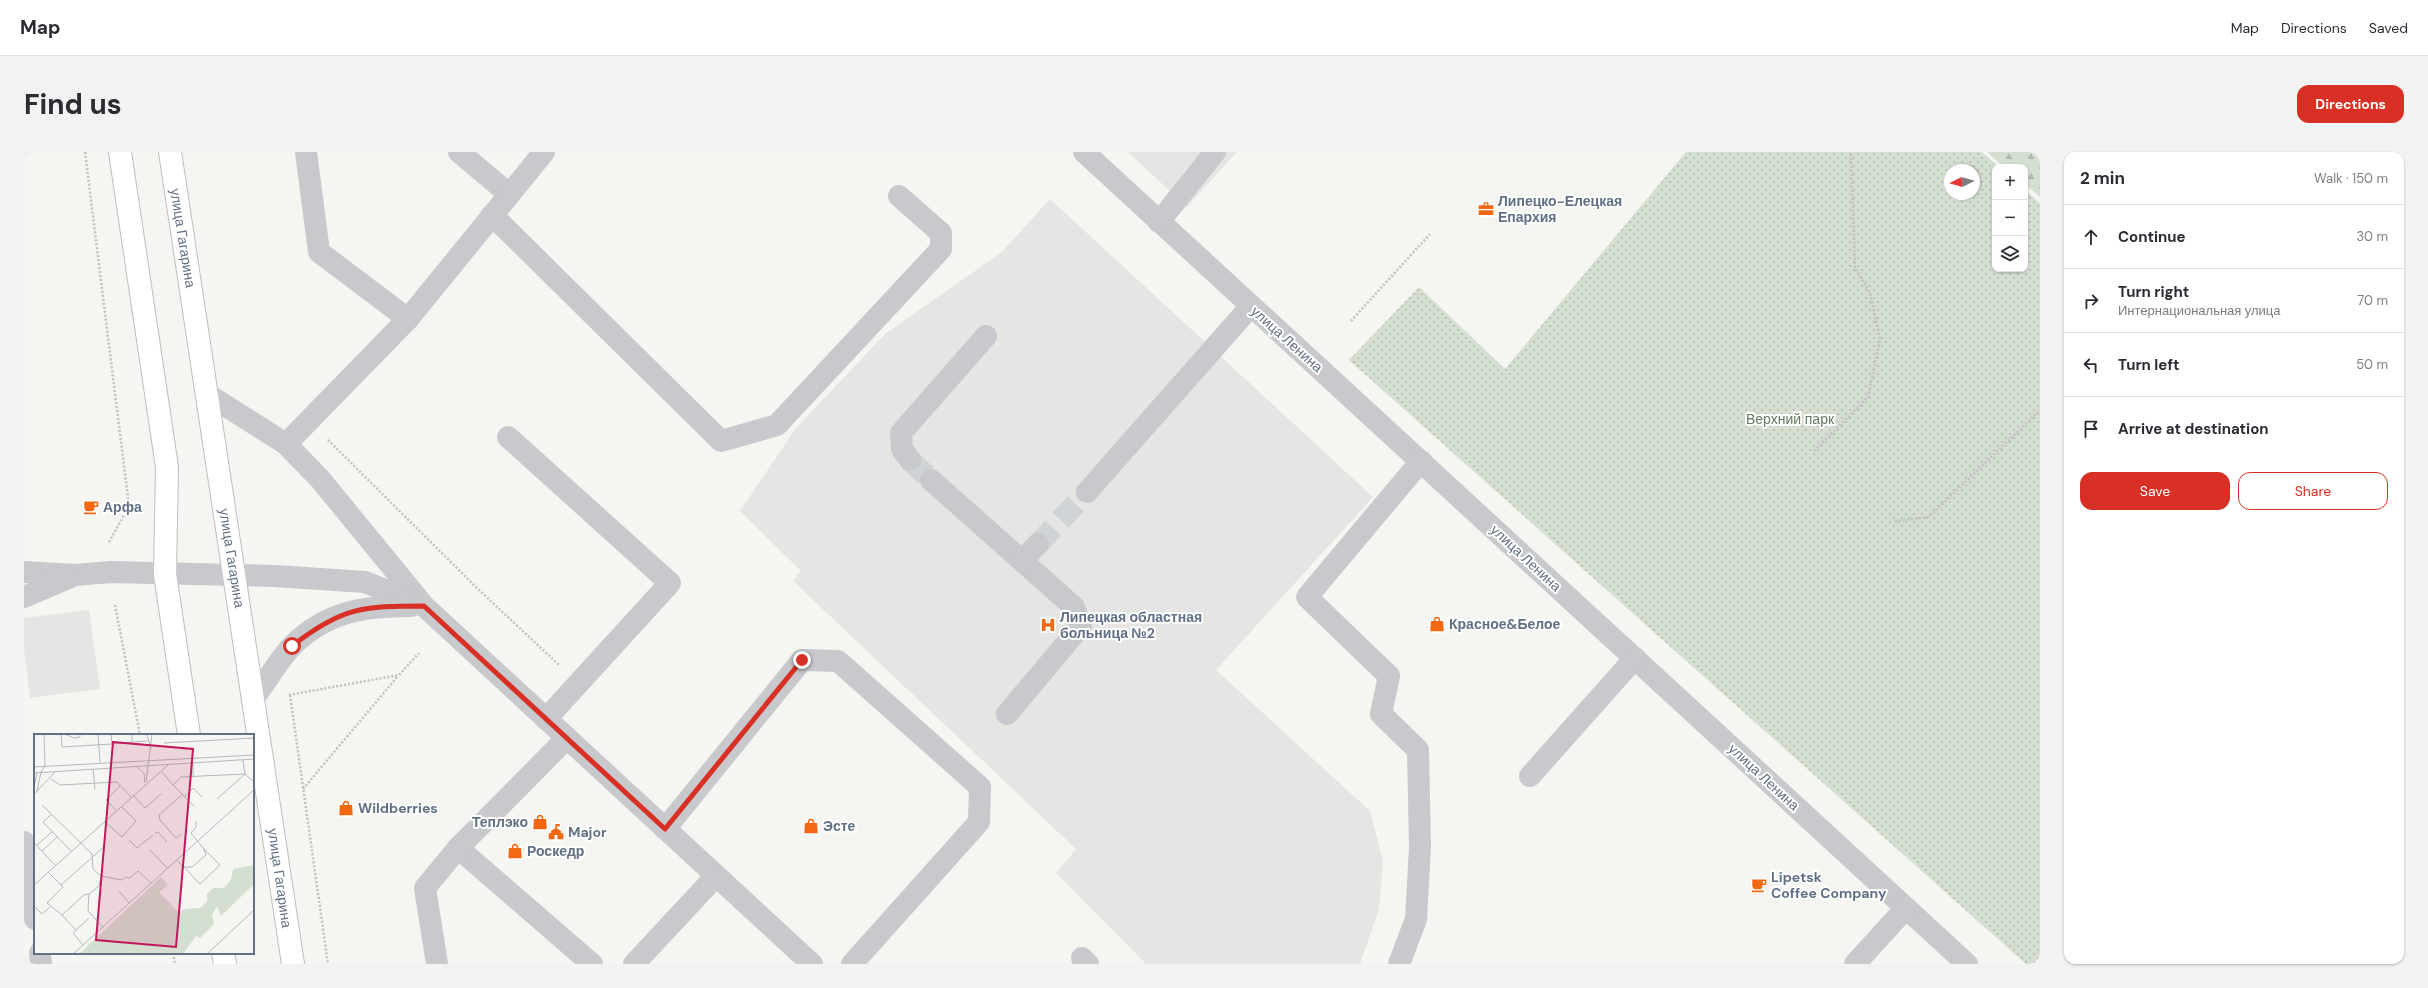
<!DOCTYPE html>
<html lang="en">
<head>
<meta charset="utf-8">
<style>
  body { margin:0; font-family:"DM Sans",sans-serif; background:#f2f2f3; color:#2b2b33 }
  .controls { position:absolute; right:12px; top:12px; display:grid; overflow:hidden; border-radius:8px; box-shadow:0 1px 3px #0004 }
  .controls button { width:36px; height:36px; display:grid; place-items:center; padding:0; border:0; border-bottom:1px solid #e1e1e2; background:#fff; color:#2b2b33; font:20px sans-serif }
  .compass { position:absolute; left:1920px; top:12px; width:36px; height:36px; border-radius:50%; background:#fff; box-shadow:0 1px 3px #0004; rotate:265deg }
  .stop { position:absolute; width:12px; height:12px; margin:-9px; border:3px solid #d93025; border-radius:50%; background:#fff }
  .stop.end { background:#d93025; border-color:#fff; box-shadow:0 1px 4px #0008 }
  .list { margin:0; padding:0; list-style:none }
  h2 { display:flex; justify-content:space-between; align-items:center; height:52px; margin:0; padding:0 16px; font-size:17px }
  h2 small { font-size:13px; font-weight:400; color:#7c7c81 }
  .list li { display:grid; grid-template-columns:26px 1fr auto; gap:12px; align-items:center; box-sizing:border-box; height:64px; padding:0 16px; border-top:1px solid #e1e1e2 }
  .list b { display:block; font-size:15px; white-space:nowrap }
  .list p { margin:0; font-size:13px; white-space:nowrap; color:#7c7c81 }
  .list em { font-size:13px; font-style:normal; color:#7c7c81 }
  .actions { display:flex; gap:8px; padding:12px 16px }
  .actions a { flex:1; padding:9px 0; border:1px solid #d93025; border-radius:12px; text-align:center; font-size:14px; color:#d93025 }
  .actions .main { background:#d93025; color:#fff }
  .icon { flex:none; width:22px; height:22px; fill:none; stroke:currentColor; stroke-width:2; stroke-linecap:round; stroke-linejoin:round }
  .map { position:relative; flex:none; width:2016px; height:812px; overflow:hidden; border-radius:12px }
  header { display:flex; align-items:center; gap:24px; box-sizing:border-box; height:56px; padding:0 20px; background:#fff; border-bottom:1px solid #e1e1e2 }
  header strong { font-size:19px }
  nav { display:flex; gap:22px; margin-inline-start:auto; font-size:14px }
  .intro { display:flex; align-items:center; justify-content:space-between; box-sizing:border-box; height:96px; padding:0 24px }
  h1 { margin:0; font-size:28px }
  .button { padding:10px 18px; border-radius:12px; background:#d93025; color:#fff; font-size:14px; font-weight:700 }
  main { display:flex; gap:24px; padding:0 24px }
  aside { flex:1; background:#fff; border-radius:12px; box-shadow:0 1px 3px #0004 }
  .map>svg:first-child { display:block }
  .built { fill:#e5e6e4 }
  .forest { fill:url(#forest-firs) }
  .park { fill:url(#park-dots); fill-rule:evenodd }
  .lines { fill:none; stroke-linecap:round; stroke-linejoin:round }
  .minor-tunnel { stroke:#d0d4d6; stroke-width:22; stroke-dasharray:22 11; stroke-linecap:butt }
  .major-casing { stroke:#bbbec2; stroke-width:24 }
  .path { stroke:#c0c1c3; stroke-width:2.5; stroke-dasharray:2 2; stroke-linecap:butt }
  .minor { stroke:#c7c9cd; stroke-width:22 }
  .major { stroke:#fff; stroke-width:22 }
  .route { stroke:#d93025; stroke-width:5 }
  .labels { text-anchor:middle; stroke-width:4; stroke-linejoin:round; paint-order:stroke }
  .poi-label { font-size:14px; font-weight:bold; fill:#617085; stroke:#fff; text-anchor:start }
  .street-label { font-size:14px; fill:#617085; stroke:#fff }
  .park-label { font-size:14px; fill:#627c61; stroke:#fff }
  .inset-road { fill:none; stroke:#b1b8c0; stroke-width:1 }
  .view { fill:#c2185b; fill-opacity:0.15; stroke:#c2185b; stroke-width:2 }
  .inset-edge { fill:none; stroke:#617085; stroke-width:2 }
</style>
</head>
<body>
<header>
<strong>Map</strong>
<nav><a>Map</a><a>Directions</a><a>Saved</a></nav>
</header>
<div class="intro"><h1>Find us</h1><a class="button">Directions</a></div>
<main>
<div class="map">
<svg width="2016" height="812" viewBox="0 0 2016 812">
  <defs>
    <pattern id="forest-firs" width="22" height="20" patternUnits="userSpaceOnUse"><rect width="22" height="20" fill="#d4ded1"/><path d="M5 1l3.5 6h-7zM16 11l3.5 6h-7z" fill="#afb8af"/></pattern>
    <pattern id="park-dots" width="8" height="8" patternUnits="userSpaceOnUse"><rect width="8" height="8" fill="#d4ded1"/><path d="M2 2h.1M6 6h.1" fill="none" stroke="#afb8af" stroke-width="1.8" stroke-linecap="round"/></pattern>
  </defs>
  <rect width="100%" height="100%" fill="#f5f5f1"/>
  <g class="built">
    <polygon points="1104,0 1213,0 1163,55"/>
    <polygon points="1026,47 1349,345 1192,518 1346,659 1359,709 1355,757 1336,812 1122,812 1032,721 1052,697 769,429 777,419 716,359 772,276 861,182 978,100"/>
    <polygon points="65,458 76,537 6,546 0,498 0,466"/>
  </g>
  <polygon class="forest" points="1963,0 2016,0 2016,45 2001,32 2001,15 1980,15"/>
  <path class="park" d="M 1662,0 L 1958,0 L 1975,15 L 1971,15 L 1971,117 L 2001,117 L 2001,38 L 2016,51 L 2016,812 L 2002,812 L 1325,208 L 1395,135 L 1481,217 ZM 1926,18 L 1950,18 L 1950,42 L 1926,42 Z"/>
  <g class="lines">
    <g class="minor-tunnel">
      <polyline points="886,308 907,328"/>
      <polyline points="1014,392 1063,340"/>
    </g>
    <defs>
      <g id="major">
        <polyline points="96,0 143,315 141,422 165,583"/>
        <polyline points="146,0 269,812"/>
        <polyline points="199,801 201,812"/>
      </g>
    </defs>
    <use href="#major" class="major-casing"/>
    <g class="path">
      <polyline points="61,0 105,354 84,392"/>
      <polyline points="1327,169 1406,82"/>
      <polyline points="304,288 455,438 535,513"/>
      <polyline points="1790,299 1844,245 1856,187 1846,141 1831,116 1827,0"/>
      <polyline points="1871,369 1905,365 2016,258"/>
      <polyline points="91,453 116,583"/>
      <polyline points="265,543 375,523 395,501"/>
      <polyline points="266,543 304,812"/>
      <polyline points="279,637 374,524"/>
      <polyline points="149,801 151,812"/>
    </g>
    <g class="minor">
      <polyline points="435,0 485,42"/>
      <polyline points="1060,0 1943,812"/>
      <polyline points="468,63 697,289 753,273 917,97 917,81 875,44"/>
      <polyline points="1135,70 1191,0"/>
      <polyline points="384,167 520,0"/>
      <polyline points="183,242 262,292 296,327 400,454 788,812"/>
      <polyline points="484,285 646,431 522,567"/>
      <polyline points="262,292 384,167 295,100 282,0"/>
      <polyline points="886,308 878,297 877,281 962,184"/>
      <polyline points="907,328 1050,455 1057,474 983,562"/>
      <polyline points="1063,340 1227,154"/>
      <polyline points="998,409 1014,392"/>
      <polyline points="0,420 51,423 87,420 251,424 341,430 398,453"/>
      <polyline points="0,445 47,425"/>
      <path d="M 230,546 C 242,530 254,509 268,494 C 303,459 341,454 387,454"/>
      <polyline points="1506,624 1611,506"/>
      <polyline points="641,677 778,508 814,509 956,635 955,670 828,812"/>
      <polyline points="0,690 11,767"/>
      <polyline points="434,696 568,812"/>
      <polyline points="16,801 17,812"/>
      <polyline points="1058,806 1064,812"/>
      <polyline points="413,812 401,736 434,696 543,586"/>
      <polyline points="610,812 692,724"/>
      <polyline points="1375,812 1392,767 1396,695 1394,598 1357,562 1365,524 1283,445 1397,309"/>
      <polyline points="1831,812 1882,756"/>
    </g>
    <use href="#major" class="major"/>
  </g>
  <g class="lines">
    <path class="route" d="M 268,494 C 318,455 339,454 400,454 L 641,677 L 778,508"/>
  </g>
  <defs>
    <symbol id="office-bare" viewBox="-9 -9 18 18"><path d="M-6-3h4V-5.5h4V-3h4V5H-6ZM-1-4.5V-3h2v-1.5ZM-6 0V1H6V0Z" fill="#f46812" stroke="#fff" stroke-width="2.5" paint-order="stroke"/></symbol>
    <symbol id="cafe-bare" viewBox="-9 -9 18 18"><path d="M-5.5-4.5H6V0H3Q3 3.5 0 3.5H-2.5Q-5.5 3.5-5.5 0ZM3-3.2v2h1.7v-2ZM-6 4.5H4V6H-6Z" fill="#f46812" stroke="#fff" stroke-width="2.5" paint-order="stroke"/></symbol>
    <symbol id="shop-bare" viewBox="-9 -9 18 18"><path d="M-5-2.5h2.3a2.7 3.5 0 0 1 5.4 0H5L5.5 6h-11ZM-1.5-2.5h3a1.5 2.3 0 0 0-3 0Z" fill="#f46812" stroke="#fff" stroke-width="2.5" paint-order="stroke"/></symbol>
    <symbol id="hospital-bare" viewBox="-9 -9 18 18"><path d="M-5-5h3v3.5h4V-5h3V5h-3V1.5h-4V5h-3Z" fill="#f46812" stroke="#fff" stroke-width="2.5" paint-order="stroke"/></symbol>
    <symbol id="civic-bare" viewBox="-9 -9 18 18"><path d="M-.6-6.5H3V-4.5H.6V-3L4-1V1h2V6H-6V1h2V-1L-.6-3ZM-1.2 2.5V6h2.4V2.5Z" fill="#f46812" stroke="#fff" stroke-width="2.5" paint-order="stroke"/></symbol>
  </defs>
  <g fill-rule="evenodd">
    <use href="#office-bare" x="1451" y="46" width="22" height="22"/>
    <use href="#cafe-bare" x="56" y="344" width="22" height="22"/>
    <use href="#shop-bare" x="1402" y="461" width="22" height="22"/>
    <use href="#hospital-bare" x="1013" y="462" width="22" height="22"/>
    <use href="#shop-bare" x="311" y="645" width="22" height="22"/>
    <use href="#shop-bare" x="505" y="659" width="22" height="22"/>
    <use href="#shop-bare" x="776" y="663" width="22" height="22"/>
    <use href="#civic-bare" x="521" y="669" width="22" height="22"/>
    <use href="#shop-bare" x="480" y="688" width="22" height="22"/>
    <use href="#cafe-bare" x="1724" y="722" width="22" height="22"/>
  </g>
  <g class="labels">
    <g class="poi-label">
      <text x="1474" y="54">Липецко-Елецкая<tspan x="1474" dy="16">Епархия</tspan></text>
      <text x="79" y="360">Арфа</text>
      <text x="1036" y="470">Липецкая областная<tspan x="1036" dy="16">больница №2</tspan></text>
      <text x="1425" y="477">Красное&amp;Белое</text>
      <text x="334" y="661">Wildberries</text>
      <text x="504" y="675" text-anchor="end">Теплэко</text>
      <text x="799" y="679">Эсте</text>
      <text x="544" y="685">Major</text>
      <text x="503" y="704">Роскедр</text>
      <text x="1747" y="730">Lipetsk<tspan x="1747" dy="16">Coffee Company</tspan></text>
    </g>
    <g class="street-label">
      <text transform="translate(159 86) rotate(81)" y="5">улица Гагарина</text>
      <text transform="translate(1263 187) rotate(42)" y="5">улица Ленина</text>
      <text transform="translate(208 406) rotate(81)" y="5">улица Гагарина</text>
      <text transform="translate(1502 406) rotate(43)" y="5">улица Ленина</text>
      <text transform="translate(1740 625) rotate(43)" y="5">улица Ленина</text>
      <text transform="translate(256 726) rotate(82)" y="5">улица Гагарина</text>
    </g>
    <g class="park-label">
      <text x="1766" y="272">Верхний парк</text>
    </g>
  </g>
  <g transform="translate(10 582)">
    <rect width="220" height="220" fill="#f5f5f1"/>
    <path d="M 220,131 L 220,150 L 187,182 L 183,172 L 178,181 L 180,190 L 166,204 L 162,202 L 149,220 L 129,220 L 163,187 L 151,175 L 166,174 L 173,168 L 173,160 L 179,154 L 190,154 L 197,146 L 199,135 Z" fill="#d4ded1"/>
    <path d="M 127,143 L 134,151 L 125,158 L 144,178 L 151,175 L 163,187 L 129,220 L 45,220 Z" fill="#d4ded1"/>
    <path class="inset-road" d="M 27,0 L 28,13 L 78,10 L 77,0M 31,0 L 40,4 L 46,3 L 46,0M 64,0 L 66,28M 98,0 L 98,8 L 114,7M 113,0 L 117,15M 130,9 L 220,4M 78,10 L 98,8M 159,29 L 159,42M 0,33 L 220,21M 103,33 L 110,39 L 111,49M 59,35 L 61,55M 7,38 L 11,32 L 10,0M 128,38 L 139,51 L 147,43 L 211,40 L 220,48M 0,39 L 220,25M 17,45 L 26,51 L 83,48 L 97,63M 112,48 L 118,0M 139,51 L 160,72M 0,53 L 3,39M 3,57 L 7,38M 0,60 L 22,37M 99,61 L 111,74 L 127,60M 151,62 L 159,54 L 168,63M 183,65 L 211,40 L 209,26M 8,71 L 58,120 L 59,135 L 67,142 L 88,146 L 92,143 L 96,144 L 104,137 L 117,149M 82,76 L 72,66 L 87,51M 17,81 L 9,88 L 37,117M 70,87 L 88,103 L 102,87 L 87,72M 121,99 L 124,98 L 133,108M 147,100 L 142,104 L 126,86 L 125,81 L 149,60M 95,106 L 103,114 L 119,101M 0,109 L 21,131M 2,112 L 18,98M 116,116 L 133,134M 8,117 L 23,103M 142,126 L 150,133 L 158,133 L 172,121 L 170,115 L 157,99 L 162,93 L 162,87M 150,133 L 166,150 L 186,131 L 170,115M 14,138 L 27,151M 67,142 L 65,152 L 55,160 L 54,177 L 69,193M 0,151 L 134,31M 85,157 L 95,169M 0,172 L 8,180 L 16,173M 28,181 L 13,169 L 29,153 L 27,151 L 71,112M 42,196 L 28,181 L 50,161 L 55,160M 49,211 L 39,199 L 55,184M 39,220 L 220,56M 173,220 L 220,176"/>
    <path class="view" d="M 79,8 L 159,15 L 142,213 L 62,206 Z"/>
    <rect width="220" height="220" class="inset-edge"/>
  </g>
</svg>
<div class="controls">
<button>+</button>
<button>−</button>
<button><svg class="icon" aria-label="layers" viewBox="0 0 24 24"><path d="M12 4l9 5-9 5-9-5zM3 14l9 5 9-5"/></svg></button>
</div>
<svg class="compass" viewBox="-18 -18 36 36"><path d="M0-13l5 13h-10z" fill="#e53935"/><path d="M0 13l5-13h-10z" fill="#7c7c81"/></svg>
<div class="stop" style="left:268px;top:494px"></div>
<div class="stop end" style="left:778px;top:508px"></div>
</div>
<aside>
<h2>2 min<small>Walk · 150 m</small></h2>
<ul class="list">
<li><svg class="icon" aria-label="ahead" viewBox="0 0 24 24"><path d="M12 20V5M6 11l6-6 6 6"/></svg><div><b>Continue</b></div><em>30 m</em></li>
<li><svg class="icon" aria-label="right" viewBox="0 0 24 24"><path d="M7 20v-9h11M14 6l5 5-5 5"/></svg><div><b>Turn right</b><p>Интернациональная улица</p></div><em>70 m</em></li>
<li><svg class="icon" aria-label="left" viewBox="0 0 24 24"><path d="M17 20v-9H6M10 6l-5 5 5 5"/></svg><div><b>Turn left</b></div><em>50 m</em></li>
<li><svg class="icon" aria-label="arrive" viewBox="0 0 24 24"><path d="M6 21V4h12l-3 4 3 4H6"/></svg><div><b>Arrive at destination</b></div></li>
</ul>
<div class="actions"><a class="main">Save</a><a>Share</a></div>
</aside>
</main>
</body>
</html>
